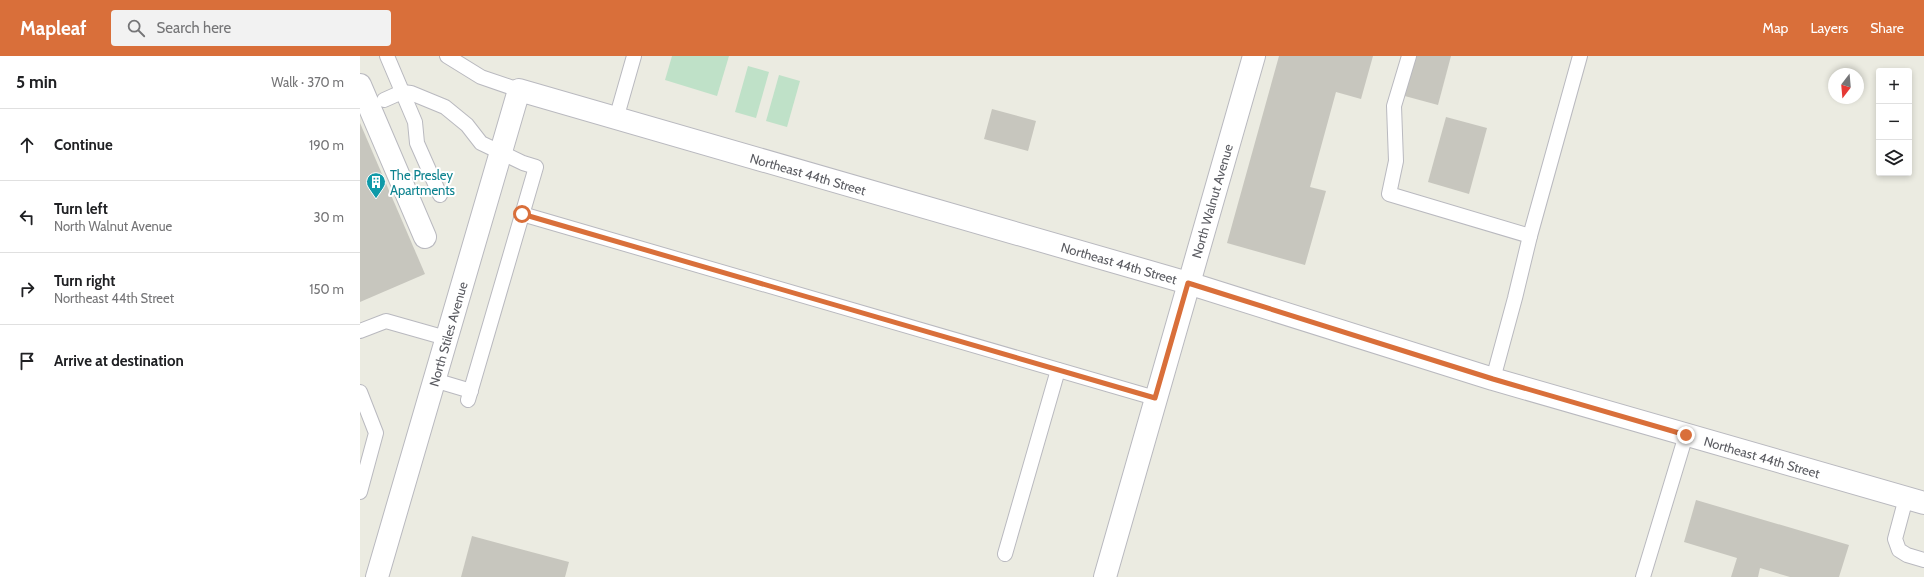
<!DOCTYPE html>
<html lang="en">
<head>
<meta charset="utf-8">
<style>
  body { margin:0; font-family:Cabin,sans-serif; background:#f2f2f2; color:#202124 }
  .controls { position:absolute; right:12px; top:12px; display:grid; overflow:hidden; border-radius:4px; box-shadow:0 2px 6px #0003 }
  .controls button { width:36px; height:36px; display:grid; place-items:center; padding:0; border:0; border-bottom:1px solid #e0e0e0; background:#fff; color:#202124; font:20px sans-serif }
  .compass { position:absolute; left:1468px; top:12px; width:36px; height:36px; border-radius:50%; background:#fff; box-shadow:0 2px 6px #0003; rotate:196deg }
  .stop { position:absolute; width:12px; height:12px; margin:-9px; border:3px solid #d96f3a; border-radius:50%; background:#fff }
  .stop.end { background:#d96f3a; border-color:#fff; box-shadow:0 1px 4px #0008 }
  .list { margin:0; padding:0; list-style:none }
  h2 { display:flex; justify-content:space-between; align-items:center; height:52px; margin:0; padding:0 16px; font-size:17px }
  h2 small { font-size:13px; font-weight:400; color:#757577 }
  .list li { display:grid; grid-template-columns:26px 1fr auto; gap:12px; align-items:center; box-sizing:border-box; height:72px; padding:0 16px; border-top:1px solid #e0e0e0 }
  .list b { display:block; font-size:15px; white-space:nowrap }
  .list p { margin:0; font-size:13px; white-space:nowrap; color:#757577 }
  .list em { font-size:13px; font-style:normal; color:#757577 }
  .icon { flex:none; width:22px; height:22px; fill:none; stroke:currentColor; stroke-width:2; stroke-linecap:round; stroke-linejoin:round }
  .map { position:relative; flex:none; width:1564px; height:521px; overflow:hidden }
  header { display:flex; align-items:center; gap:24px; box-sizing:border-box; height:56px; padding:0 20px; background:#d96f3a; color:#fff }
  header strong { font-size:19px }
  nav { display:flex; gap:22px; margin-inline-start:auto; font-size:14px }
  .search { width:280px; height:36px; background:#f2f2f2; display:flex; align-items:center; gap:10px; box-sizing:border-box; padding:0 14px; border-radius:4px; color:#757577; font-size:15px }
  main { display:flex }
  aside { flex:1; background:#fff }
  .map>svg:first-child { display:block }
  .green { fill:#bfe1c8 }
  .building { fill:#c7c6be }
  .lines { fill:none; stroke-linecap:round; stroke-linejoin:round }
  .lane-casing { stroke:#b9b9bf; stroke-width:16 }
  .street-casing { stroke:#b9b9bf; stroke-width:24 }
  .lane { stroke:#fff; stroke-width:14 }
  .street { stroke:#fff; stroke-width:22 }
  .route { stroke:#d96f3a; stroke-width:5 }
  .labels { text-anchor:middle; stroke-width:4; stroke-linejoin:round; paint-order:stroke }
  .street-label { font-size:13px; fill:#5a5b61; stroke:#fff }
  .culture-label { font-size:13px; fill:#0d838f; stroke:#fff; text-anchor:start }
</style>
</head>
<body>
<header>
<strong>Mapleaf</strong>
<div class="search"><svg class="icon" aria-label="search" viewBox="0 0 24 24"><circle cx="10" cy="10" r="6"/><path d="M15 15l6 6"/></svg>Search here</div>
<nav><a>Map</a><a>Layers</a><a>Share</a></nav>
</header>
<main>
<aside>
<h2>5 min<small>Walk · 370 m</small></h2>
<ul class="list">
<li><svg class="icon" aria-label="ahead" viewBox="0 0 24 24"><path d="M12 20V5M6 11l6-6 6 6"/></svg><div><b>Continue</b></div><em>190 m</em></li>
<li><svg class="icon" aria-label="left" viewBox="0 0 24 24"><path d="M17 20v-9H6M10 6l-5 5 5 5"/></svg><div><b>Turn left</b><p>North Walnut Avenue</p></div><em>30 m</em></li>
<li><svg class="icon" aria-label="right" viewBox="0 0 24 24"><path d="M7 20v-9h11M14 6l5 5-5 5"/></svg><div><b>Turn right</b><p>Northeast 44th Street</p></div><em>150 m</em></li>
<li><svg class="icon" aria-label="arrive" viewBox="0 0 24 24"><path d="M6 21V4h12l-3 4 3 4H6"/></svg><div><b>Arrive at destination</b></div></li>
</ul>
</aside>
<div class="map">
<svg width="1564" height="521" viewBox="0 0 1564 521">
  <rect width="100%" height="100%" fill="#ebebe1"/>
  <g class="green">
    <polygon points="312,0 369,0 357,40 305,24"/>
    <polygon points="388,10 409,16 396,62 375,56"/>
    <polygon points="419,19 440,25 427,71 406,65"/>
  </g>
  <g class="building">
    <polygon points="919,0 1013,0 1001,43 976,36 950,131 966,135 945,209 867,187"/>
    <polygon points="1052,0 1091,0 1078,49 1041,39"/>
    <polygon points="632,53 676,65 668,95 624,83"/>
    <polygon points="1086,61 1127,72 1109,138 1068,126"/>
    <polygon points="0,67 65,218 0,246"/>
    <polygon points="1336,444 1489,489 1479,521 1430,521 1400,512 1398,521 1371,521 1377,502 1324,486"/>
    <polygon points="112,480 209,506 205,521 101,521"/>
  </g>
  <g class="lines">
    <defs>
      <g id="lane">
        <polyline points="27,0 55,66 57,87 80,139"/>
        <polyline points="87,0 121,21 159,34"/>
        <polyline points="1049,0 1034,50 1036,105 1029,138 1170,180"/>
        <polyline points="24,44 42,36 51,37 85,51 107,69 121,87 163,107 176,111 108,344"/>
        <polyline points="256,63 274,0"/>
        <polyline points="162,158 795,342"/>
        <polyline points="0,275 26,265 86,282"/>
        <polyline points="1133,323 1155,242 1170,180 1220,0"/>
        <polyline points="74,324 111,335"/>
        <polyline points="0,336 16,377 0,436"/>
        <polyline points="1546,442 1535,483 1539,494 1547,499 1564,504"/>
        <polyline points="645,498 698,314"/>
        <polyline points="1283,521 1326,379"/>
      </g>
      <g id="street">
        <polyline points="0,29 65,181"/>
        <polyline points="17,521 159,34 828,227 1133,323 1564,447"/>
        <polyline points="745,521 894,0"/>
      </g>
    </defs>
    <use href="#lane" class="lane-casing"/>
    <use href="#street" class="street-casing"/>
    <use href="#lane" class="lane"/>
    <use href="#street" class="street"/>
  </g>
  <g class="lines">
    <polyline class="route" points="162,158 795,342 828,227 1133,323 1326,379"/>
  </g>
  <defs>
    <symbol id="building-pin" viewBox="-11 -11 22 30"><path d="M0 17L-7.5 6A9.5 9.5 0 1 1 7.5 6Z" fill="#0f9aa8" stroke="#fff"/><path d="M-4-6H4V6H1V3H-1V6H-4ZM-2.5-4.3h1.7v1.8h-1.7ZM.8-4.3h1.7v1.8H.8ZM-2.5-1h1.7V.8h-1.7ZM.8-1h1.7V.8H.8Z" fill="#fff"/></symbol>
  </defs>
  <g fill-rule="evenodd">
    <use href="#building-pin" x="5" y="115" width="22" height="30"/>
  </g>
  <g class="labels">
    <g class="street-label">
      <text transform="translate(448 118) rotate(16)" y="5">Northeast 44th Street</text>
      <text transform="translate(852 145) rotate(-74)" y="5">North Walnut Avenue</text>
      <text transform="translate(759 207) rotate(16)" y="5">Northeast 44th Street</text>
      <text transform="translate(88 278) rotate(-74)" y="5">North Stiles Avenue</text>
      <text transform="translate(1402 401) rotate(16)" y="5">Northeast 44th Street</text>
    </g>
    <g class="culture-label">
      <text x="30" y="124">The Presley<tspan x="30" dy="15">Apartments</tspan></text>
    </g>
  </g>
</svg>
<div class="controls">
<button>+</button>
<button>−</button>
<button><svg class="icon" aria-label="layers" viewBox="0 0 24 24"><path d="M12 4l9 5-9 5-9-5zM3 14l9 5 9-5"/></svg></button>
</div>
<svg class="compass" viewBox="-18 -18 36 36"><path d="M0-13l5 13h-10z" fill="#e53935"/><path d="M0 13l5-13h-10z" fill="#757577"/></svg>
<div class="stop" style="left:162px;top:158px"></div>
<div class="stop end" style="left:1326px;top:379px"></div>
</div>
</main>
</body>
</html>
